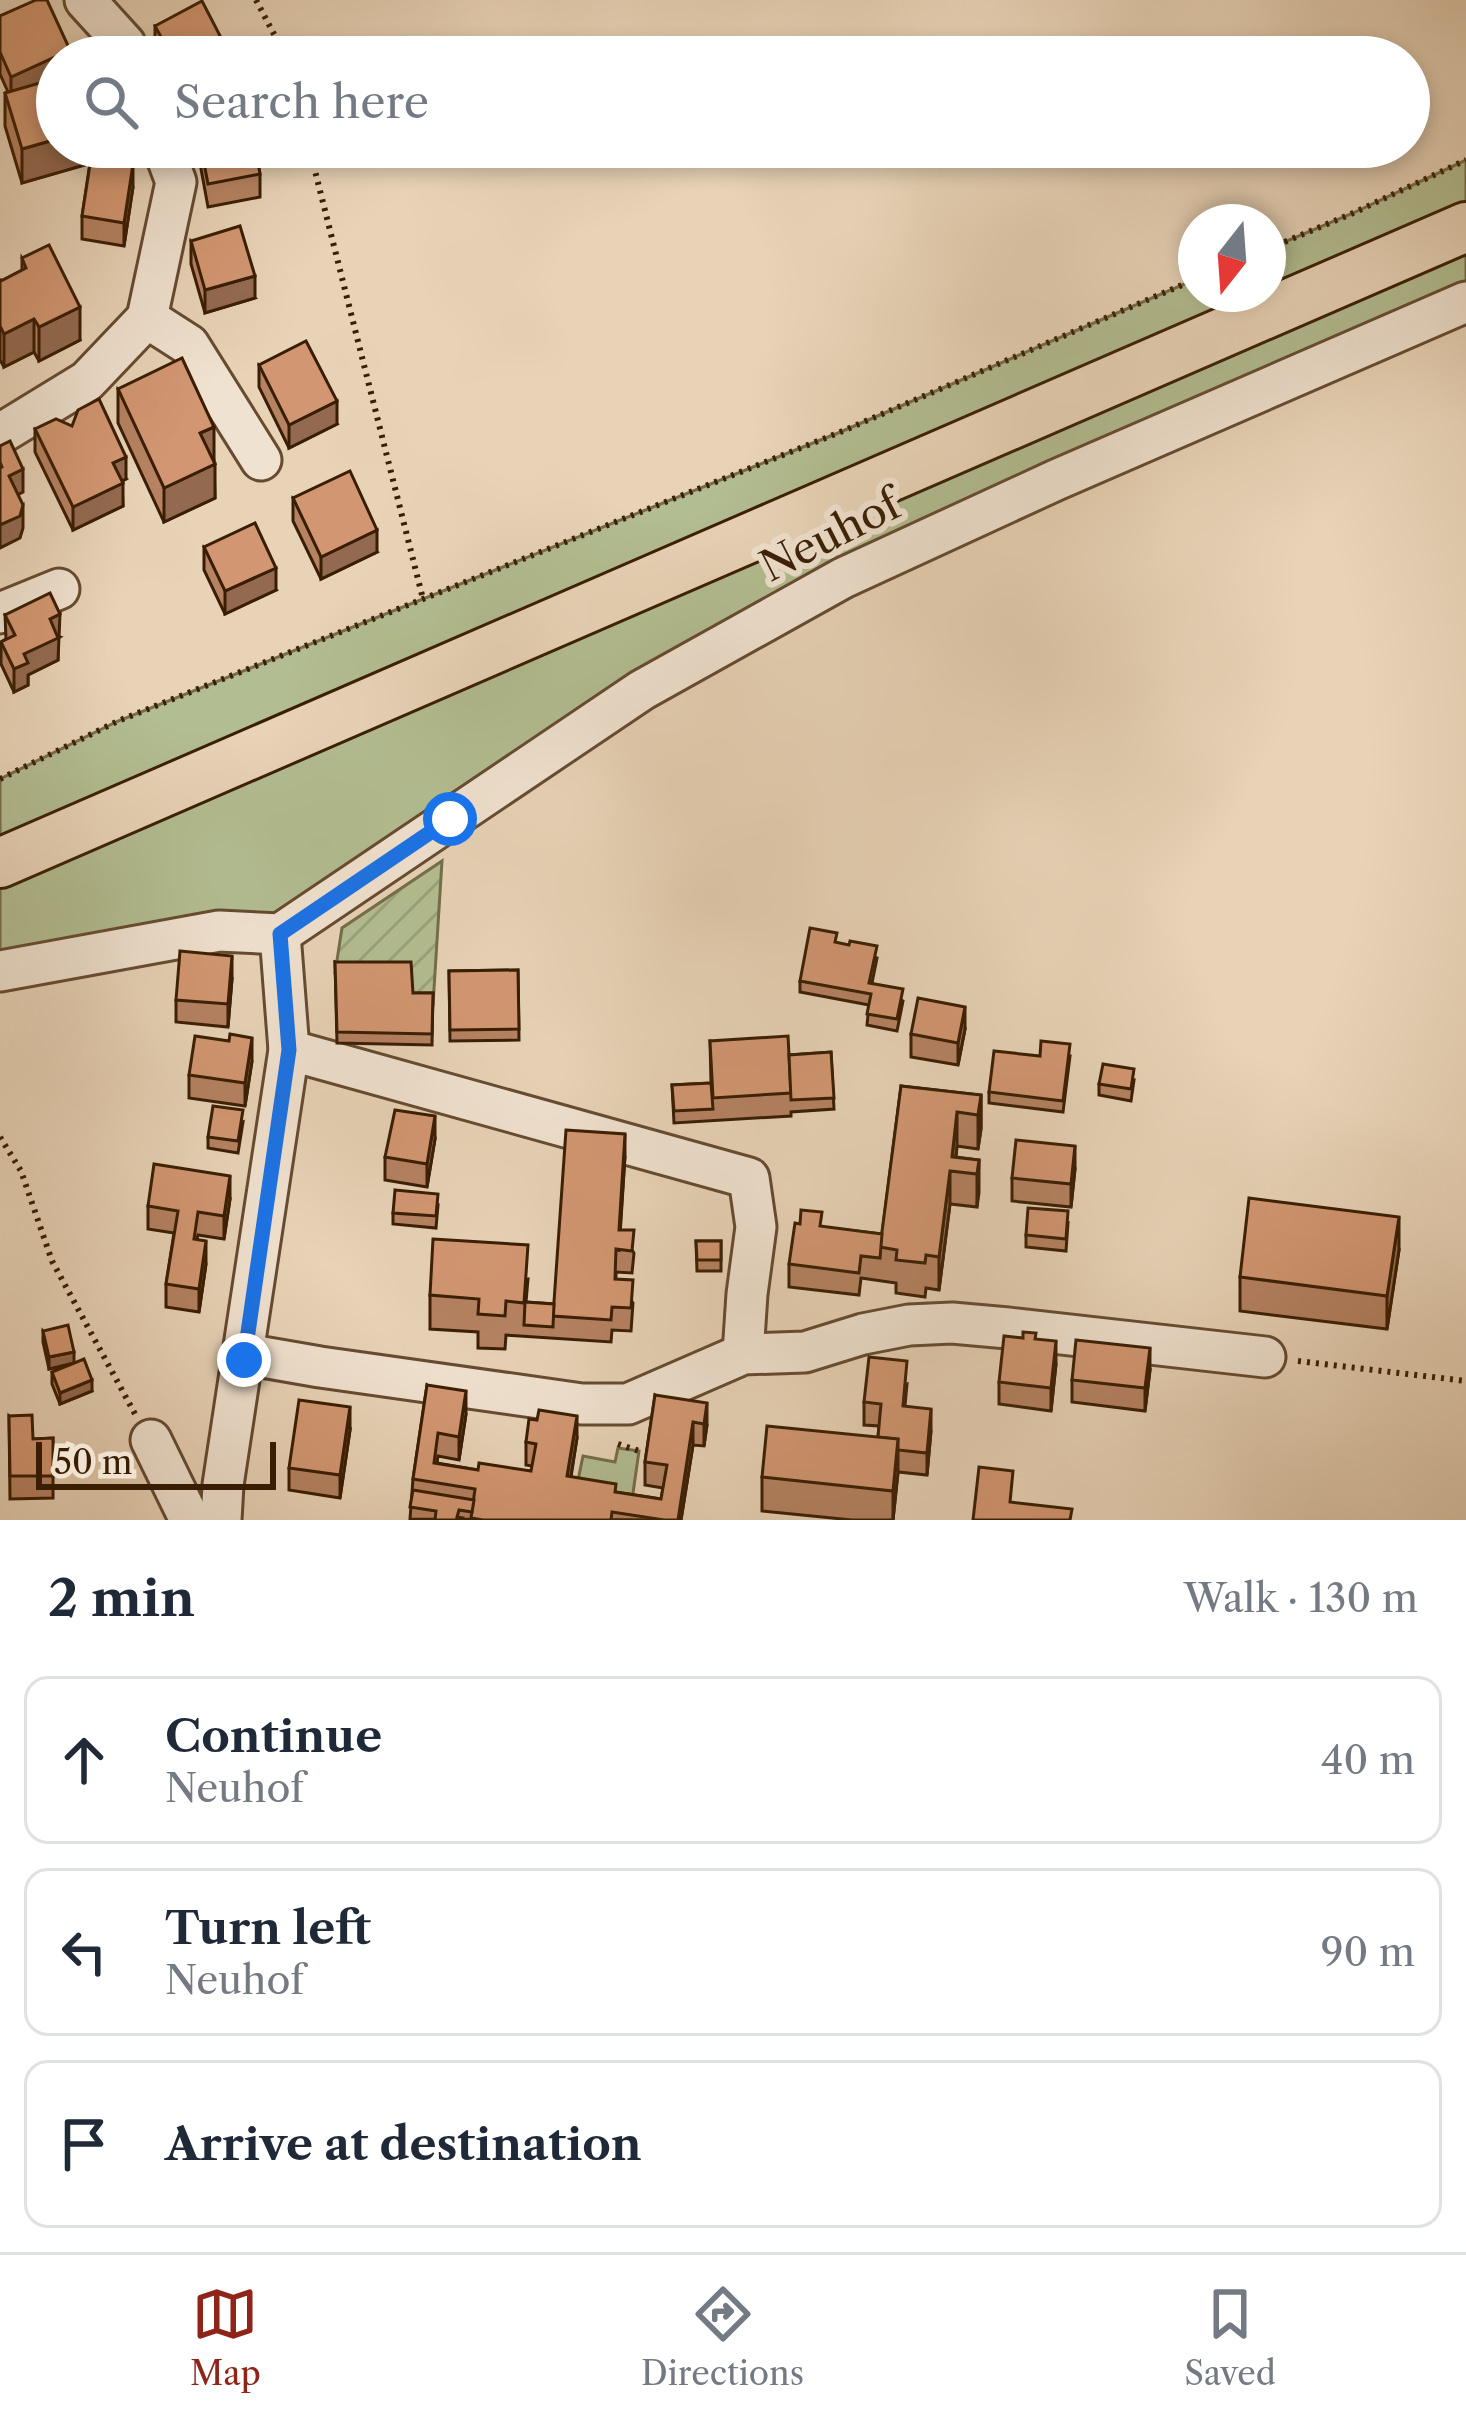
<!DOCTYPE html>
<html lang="en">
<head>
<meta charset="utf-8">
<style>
  body { margin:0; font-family:"Libre Caslon Text",serif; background:#f6f6f7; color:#1f2937 }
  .compass { position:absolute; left:1178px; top:204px; width:108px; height:108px; border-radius:50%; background:#fff; box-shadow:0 6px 18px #0003; rotate:197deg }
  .scale { position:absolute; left:36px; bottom:30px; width:240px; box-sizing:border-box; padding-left:12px; border:6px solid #3a1e04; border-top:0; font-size:33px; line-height:42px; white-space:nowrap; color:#3a1e04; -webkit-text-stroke:9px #f0e2d0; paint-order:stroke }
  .stop { position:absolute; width:36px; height:36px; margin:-27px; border:9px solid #1a73e8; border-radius:50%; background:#fff }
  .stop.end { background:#1a73e8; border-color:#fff; box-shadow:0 3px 12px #0008 }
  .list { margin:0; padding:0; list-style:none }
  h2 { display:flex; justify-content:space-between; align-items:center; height:156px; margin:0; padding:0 48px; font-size:51px }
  h2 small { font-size:39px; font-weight:400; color:#747a83 }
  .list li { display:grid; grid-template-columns:78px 1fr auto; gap:36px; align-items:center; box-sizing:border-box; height:168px; margin:0 24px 24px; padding:0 24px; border:3px solid #e0e1e3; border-radius:24px }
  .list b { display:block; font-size:45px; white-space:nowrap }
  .list p { margin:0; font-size:39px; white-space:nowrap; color:#747a83 }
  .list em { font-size:39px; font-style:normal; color:#747a83 }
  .icon { flex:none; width:66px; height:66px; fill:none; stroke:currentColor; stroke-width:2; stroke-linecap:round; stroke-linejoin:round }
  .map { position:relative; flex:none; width:1466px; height:1520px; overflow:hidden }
  .search { position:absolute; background:#fff; box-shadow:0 6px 18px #0003; left:36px; right:36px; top:36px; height:132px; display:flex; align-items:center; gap:30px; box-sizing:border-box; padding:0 42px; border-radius:66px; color:#747a83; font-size:45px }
  .sheet { height:732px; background:#fff }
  nav { display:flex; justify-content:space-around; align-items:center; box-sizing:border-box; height:168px; border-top:3px solid #e0e1e3; background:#fff; font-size:33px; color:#747a83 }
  nav a { display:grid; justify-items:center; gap:6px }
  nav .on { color:#8f2418 }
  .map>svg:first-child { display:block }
  .grass { fill:#b2bd91; stroke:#766e4a; stroke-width:3 }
  .garden { fill:url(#garden-furrows); stroke:#766e4a; stroke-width:3 }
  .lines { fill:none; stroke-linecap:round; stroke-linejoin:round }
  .minor-casing { stroke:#664b31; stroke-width:45 }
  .major-casing { stroke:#3a1e04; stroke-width:54 }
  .path { stroke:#3a1e04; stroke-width:6; stroke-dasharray:3 6; stroke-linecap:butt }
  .minor { stroke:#f0e2d0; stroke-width:39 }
  .major { stroke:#e8d3b7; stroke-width:48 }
  .wall { fill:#b58262; stroke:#3a1e04; stroke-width:3 }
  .shaded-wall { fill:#936a50; stroke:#3a1e04; stroke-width:3 }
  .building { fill:#d29772; stroke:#3a1e04; stroke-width:3 }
  .route { stroke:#1a73e8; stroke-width:15 }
  .labels { text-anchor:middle; stroke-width:12; stroke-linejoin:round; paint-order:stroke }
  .street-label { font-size:42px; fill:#3a1e04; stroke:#f0e2d0 }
</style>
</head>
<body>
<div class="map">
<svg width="1466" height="1520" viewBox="0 0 1466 1520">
  <defs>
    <pattern id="garden-furrows" width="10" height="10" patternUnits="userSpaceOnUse" patternTransform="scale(3)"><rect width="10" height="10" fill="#b2bd91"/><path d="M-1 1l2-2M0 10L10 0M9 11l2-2" fill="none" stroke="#9aa27b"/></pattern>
  </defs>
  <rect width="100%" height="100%" fill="#e8d3b7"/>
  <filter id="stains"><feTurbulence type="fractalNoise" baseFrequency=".00167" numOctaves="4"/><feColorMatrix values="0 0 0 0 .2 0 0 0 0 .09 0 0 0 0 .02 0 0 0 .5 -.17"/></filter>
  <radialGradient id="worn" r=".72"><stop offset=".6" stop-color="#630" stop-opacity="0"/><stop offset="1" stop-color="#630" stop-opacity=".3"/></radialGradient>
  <g class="grass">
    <polygon points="1466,160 1466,302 843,578 280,934 0,971 0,779 118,721 838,433 1196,279 1196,294 1268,294 1268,249 1351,214"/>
    <polygon points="618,1448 639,1451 632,1500 576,1490 583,1456 615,1462"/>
  </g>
  <polygon class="garden" points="442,861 433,1005 413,1005 335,973 342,928"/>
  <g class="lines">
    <defs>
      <g id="minor">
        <polyline points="85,0 125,44 130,57"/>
        <polyline points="147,318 189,345 261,460"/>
        <polyline points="0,434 87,381 147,318 176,182 163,147"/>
        <polyline points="0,613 59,589"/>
        <polyline points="0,971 219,931 280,934 642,690 843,578 1056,480 1466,302"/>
        <polyline points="289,1050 749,1178 756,1227 747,1294 743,1354"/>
        <polyline points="245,1354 320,1367 582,1404 628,1404 743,1354 805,1352 863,1334 909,1325 952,1323 1008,1328 1265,1357"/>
        <polyline points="151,1440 190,1520"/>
        <polyline points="221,1520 223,1485 289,1050 280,934"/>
      </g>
      <polyline id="major" points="0,863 1466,227"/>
    </defs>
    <use href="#minor" class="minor-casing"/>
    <use href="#major" class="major-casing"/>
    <g class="path">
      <polyline points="256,0 286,57"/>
      <polyline points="309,147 423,599"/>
      <polyline points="1268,249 1351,214 1466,160"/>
      <polyline points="0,779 118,721 838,433 1196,279"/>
      <polyline points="0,1137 21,1171 52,1261 135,1414"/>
      <polyline points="1298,1361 1466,1381"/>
      <polyline points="618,1444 639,1451"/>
    </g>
    <use href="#minor" class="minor"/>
    <use href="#major" class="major"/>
  </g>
  <g class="wall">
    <polygon points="0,16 70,57 57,57 102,147 102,159 133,187 124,246 82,239 82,216 90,163 22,183 5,126 5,93 8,92 0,74"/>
    <polygon points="155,26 231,57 160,57 155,48"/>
    <polygon points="197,147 255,147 260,174 260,197 208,207"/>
    <polygon points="191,241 255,298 205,313 191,264"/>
    <polygon points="22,258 80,340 39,361 34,352 4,367 0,360 0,279 1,281 22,270"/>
    <polygon points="259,365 337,424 289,448 259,387"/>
    <polygon points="118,389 214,460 215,498 164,522 118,423"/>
    <polygon points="35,429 126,479 122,481 123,506 73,530 35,452"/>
    <polygon points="293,498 377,552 321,579 293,521"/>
    <polygon points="204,547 276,590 225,614 204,570"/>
    <polygon points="5,615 60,637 58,638 58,660 28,675 28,685 14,692 1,664 1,642 6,639"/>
    <polygon points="837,943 877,958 872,983 903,1001 897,1031 867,1025 869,1005 800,992 800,981"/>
    <polygon points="335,962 413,993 433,993 432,1045 337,1043"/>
    <polygon points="518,970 519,1040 450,1041 449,971"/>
    <polygon points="232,979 228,1027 176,1022 176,1000"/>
    <polygon points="965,1029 958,1065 911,1057 911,1034"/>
    <polygon points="229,1041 252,1061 245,1106 189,1098 189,1075"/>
    <polygon points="710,1041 789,1055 831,1052 834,1109 791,1112 791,1116 674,1123 672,1085 711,1083"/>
    <polygon points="1040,1056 1070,1056 1063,1112 989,1103 989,1092"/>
    <polygon points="1134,1080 1131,1101 1099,1095 1099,1084"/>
    <polygon points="901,1086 981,1095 981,1129 978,1149 957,1146 956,1157 979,1160 977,1207 950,1204 939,1290 926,1288 925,1297 896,1293 896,1283 861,1278 859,1295 789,1287 789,1264 822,1227 882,1234"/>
    <polygon points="243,1122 238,1153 208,1148 208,1137"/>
    <polygon points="435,1139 427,1187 385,1180 385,1157"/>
    <polygon points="625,1156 620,1230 634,1253 632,1273 616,1272 616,1279 633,1303 631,1331 612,1330 611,1342 506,1335 505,1349 478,1348 478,1332 430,1329 430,1295 528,1279 526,1302 554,1304"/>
    <polygon points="1075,1169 1071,1207 1012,1201 1012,1178"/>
    <polygon points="230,1199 224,1239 198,1235 197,1239 206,1264 199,1312 166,1307 166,1284 174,1233 148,1229 148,1206"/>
    <polygon points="438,1205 436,1228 393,1224 393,1213"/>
    <polygon points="1068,1223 1066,1251 1026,1247 1026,1235"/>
    <polygon points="696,1241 721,1241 721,1271 697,1271"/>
    <polygon points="1399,1250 1387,1329 1240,1311 1240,1277"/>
    <polygon points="43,1331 74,1363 92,1391 60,1404 52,1384 52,1372 74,1363 49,1369 43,1342"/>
    <polygon points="1036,1339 1056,1364 1051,1411 999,1404 999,1382"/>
    <polygon points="1150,1370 1145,1411 1072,1402 1072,1380"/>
    <polygon points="907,1384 905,1406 931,1431 927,1475 898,1472 893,1520 852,1520 762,1511 762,1477 878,1437 879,1426 864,1425 864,1402"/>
    <polygon points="427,1385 466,1414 459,1460 438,1456 437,1463 478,1470 531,1471 532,1466 526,1465 526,1442 577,1438 571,1477 616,1492 661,1499 663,1488 645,1485 645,1462 655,1395 707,1425 704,1446 693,1445 681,1520 410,1519 413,1479"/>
    <polygon points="9,1416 33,1439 53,1438 53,1498 10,1499"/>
    <polygon points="350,1430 340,1498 289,1490 289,1468"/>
  </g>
  <g class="shaded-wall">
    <polygon points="70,50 70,57 57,57 57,79 11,100 11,77"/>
    <polygon points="57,139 57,147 102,147 102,160 22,183 22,149"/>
    <polygon points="133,164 133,187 124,246 124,223"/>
    <polygon points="255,276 255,298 205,313 205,290"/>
    <polygon points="80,307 80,340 39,361 39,327"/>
    <polygon points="34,319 34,352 4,367 4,334"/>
    <polygon points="337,401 337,424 289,448 289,425"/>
    <polygon points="214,427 214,460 200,467 200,433"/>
    <polygon points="126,457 126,479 113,485 113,463"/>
    <polygon points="215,464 215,498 164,522 164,488"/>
    <polygon points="23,469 23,492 9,499 9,476"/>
    <polygon points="123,483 123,506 73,530 73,507"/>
    <polygon points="23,505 23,528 20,538 0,548 0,525"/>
    <polygon points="377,530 377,552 321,579 321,557"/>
    <polygon points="276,568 276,590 225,614 225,591"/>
    <polygon points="60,614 58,660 28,675 28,685 14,692 14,669 50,619"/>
    <polygon points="232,956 232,979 228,1027 228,1004"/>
    <polygon points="965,1007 965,1029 958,1065 958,1043"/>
    <polygon points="252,1038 252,1061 245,1106 245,1083"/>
    <polygon points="981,1095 981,1129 978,1149 978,1115"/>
    <polygon points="957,1112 957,1146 954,1171 952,1157"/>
    <polygon points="435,1116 435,1139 427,1187 427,1164"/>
    <polygon points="625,1134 625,1156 619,1252 619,1230"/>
    <polygon points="1075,1146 1075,1169 1071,1207 1071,1184"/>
    <polygon points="979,1160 979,1193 977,1207 977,1174"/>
    <polygon points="950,1171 950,1204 939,1290 939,1257"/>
    <polygon points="230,1176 230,1199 224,1239 224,1216"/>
    <polygon points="1399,1217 1399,1250 1387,1329 1387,1296"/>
    <polygon points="206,1241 206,1264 199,1312 199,1289"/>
    <polygon points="1056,1341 1056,1364 1051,1411 1051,1388"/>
    <polygon points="1150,1348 1150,1370 1145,1411 1145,1388"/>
    <polygon points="74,1352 74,1363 49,1369 49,1357"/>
    <polygon points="92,1380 92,1391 60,1404 60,1393"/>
    <polygon points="466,1391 466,1414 459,1460 459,1437"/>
    <polygon points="707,1403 707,1425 704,1446 704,1424"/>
    <polygon points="350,1407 350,1430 340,1498 340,1475"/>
    <polygon points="931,1409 931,1431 927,1475 927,1453"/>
    <polygon points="577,1416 577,1438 567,1499 567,1476"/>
    <polygon points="693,1422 693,1445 681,1520 678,1520"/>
    <polygon points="898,1439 898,1473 893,1520 893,1491"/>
  </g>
  <g class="building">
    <polygon points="36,0 47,0 70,50 11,77 0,52 0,16"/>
    <polygon points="202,1 231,57 172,57 155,26"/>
    <polygon points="57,78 57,139 22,149 5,93"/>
    <polygon points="201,147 255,147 260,174 208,184"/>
    <polygon points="91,158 133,164 124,223 82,216"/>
    <polygon points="240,226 255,276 205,290 191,241"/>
    <polygon points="49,245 80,307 39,327 34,319 4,334 0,326 0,279 1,281 26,268 22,258"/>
    <polygon points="306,341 337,401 289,425 259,365"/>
    <polygon points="182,358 214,427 200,433 215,464 164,488 118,389"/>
    <polygon points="99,399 126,457 113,463 123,483 73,507 35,429 56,419 72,426 78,410"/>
    <polygon points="10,441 23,469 9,476 23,505 20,516 0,525 0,468 2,467 0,462 0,446"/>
    <polygon points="350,471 377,530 321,557 293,498"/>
    <polygon points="255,523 276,568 225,591 204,547"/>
    <polygon points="50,593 60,614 50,619 58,638 24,654 28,663 14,669 1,642 15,635 5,615"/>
    <polygon points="810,928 837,933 835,942 849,945 850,941 877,946 869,983 903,989 897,1019 867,1014 871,994 800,981"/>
    <polygon points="180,951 232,956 228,1004 176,1000"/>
    <polygon points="335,962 411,962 413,993 433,993 432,1034 337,1032"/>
    <polygon points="518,970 519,1029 450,1030 449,971"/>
    <polygon points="918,998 965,1007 958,1043 911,1034"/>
    <polygon points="230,1034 252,1038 245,1083 189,1075 195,1036 229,1041"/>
    <polygon points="788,1036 791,1093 713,1098 710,1041"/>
    <polygon points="1041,1041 1070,1044 1063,1101 989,1092 994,1051 1040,1056"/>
    <polygon points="831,1052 834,1098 791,1100 789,1055"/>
    <polygon points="1103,1064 1134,1069 1131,1089 1099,1084"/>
    <polygon points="711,1083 713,1109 674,1111 672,1085"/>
    <polygon points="901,1086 981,1095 978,1115 957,1112 952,1157 979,1160 977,1174 950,1171 939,1257 926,1255 925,1263 896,1260 897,1250 880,1247"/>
    <polygon points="213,1106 243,1110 238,1141 208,1137"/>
    <polygon points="395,1110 435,1116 427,1164 385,1157"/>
    <polygon points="566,1130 625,1134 619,1230 634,1230 632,1251 616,1249 615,1279 633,1280 631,1308 612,1307 611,1320 553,1316"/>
    <polygon points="1016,1140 1075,1146 1071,1184 1012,1178"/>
    <polygon points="154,1164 230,1176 224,1216 198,1212 194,1239 206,1241 199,1289 166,1284 178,1211 148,1206"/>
    <polygon points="395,1190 438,1194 436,1216 393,1213"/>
    <polygon points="1249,1198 1399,1217 1387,1296 1240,1277"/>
    <polygon points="1028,1208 1068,1211 1066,1239 1026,1235"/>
    <polygon points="801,1210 822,1212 820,1226 882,1234 880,1258 861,1256 859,1273 789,1264 795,1223 800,1224"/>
    <polygon points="433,1239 528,1245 524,1303 506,1301 505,1316 478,1314 479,1299 430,1295"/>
    <polygon points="696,1241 721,1241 721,1260 697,1260"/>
    <polygon points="525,1302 554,1304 553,1327 524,1325"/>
    <polygon points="68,1325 74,1352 49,1357 43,1331"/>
    <polygon points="1023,1332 1036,1333 1035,1339 1056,1341 1051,1388 999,1382 1004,1336 1023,1338"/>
    <polygon points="1076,1340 1150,1348 1145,1388 1072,1380"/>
    <polygon points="869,1357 907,1361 903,1406 931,1409 927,1453 898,1450 898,1439 878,1437 881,1404 864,1402"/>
    <polygon points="84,1359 92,1380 60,1393 52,1372"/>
    <polygon points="427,1385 466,1391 459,1437 438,1433 434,1463 478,1470 479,1463 531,1471 536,1444 526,1442 529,1419 537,1420 539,1410 577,1416 567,1476 616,1484 615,1492 661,1499 667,1465 645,1462 655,1395 707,1403 704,1424 693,1422 678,1520 664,1520 612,1512 611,1520 483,1520 471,1518 475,1489 413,1479"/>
    <polygon points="299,1400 350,1407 340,1475 289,1468"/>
    <polygon points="32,1415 33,1439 53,1438 53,1476 10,1476 9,1416"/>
    <polygon points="767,1426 898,1439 893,1491 762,1477"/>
    <polygon points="979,1467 1013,1471 1010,1502 1072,1509 1070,1520 973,1520"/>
    <polygon points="413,1490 474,1500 472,1512 459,1510 457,1517 463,1518 463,1520 435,1520 436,1511 410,1507"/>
  </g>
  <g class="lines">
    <polyline class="route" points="244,1360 289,1050 280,934 450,819"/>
  </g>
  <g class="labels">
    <g class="street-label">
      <text transform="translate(830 535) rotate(-27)" y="15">Neuhof</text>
    </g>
  </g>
  <rect width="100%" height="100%" filter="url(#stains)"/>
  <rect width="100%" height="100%" fill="url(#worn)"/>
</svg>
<svg class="compass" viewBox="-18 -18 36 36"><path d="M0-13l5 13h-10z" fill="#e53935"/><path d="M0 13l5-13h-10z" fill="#747a83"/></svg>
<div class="scale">50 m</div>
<div class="stop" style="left:450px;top:819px"></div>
<div class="stop end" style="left:244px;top:1360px"></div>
<div class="search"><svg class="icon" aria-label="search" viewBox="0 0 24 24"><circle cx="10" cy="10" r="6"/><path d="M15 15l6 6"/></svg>Search here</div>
</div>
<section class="sheet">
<h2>2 min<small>Walk · 130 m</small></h2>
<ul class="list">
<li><svg class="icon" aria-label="ahead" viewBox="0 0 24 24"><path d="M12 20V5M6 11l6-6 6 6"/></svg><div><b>Continue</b><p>Neuhof</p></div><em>40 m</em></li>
<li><svg class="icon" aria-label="left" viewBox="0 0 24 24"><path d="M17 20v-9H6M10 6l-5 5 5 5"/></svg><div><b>Turn left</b><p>Neuhof</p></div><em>90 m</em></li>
<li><svg class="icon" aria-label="arrive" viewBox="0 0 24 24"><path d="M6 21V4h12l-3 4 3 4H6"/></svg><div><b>Arrive at destination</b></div></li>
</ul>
</section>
<nav>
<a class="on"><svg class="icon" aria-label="map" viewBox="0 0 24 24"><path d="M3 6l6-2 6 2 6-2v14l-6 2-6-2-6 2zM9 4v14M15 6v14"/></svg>Map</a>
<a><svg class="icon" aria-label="directions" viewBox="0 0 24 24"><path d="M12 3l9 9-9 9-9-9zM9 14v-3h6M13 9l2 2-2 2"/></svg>Directions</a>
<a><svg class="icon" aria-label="saved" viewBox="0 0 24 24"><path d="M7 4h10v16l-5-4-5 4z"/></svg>Saved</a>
</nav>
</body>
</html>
